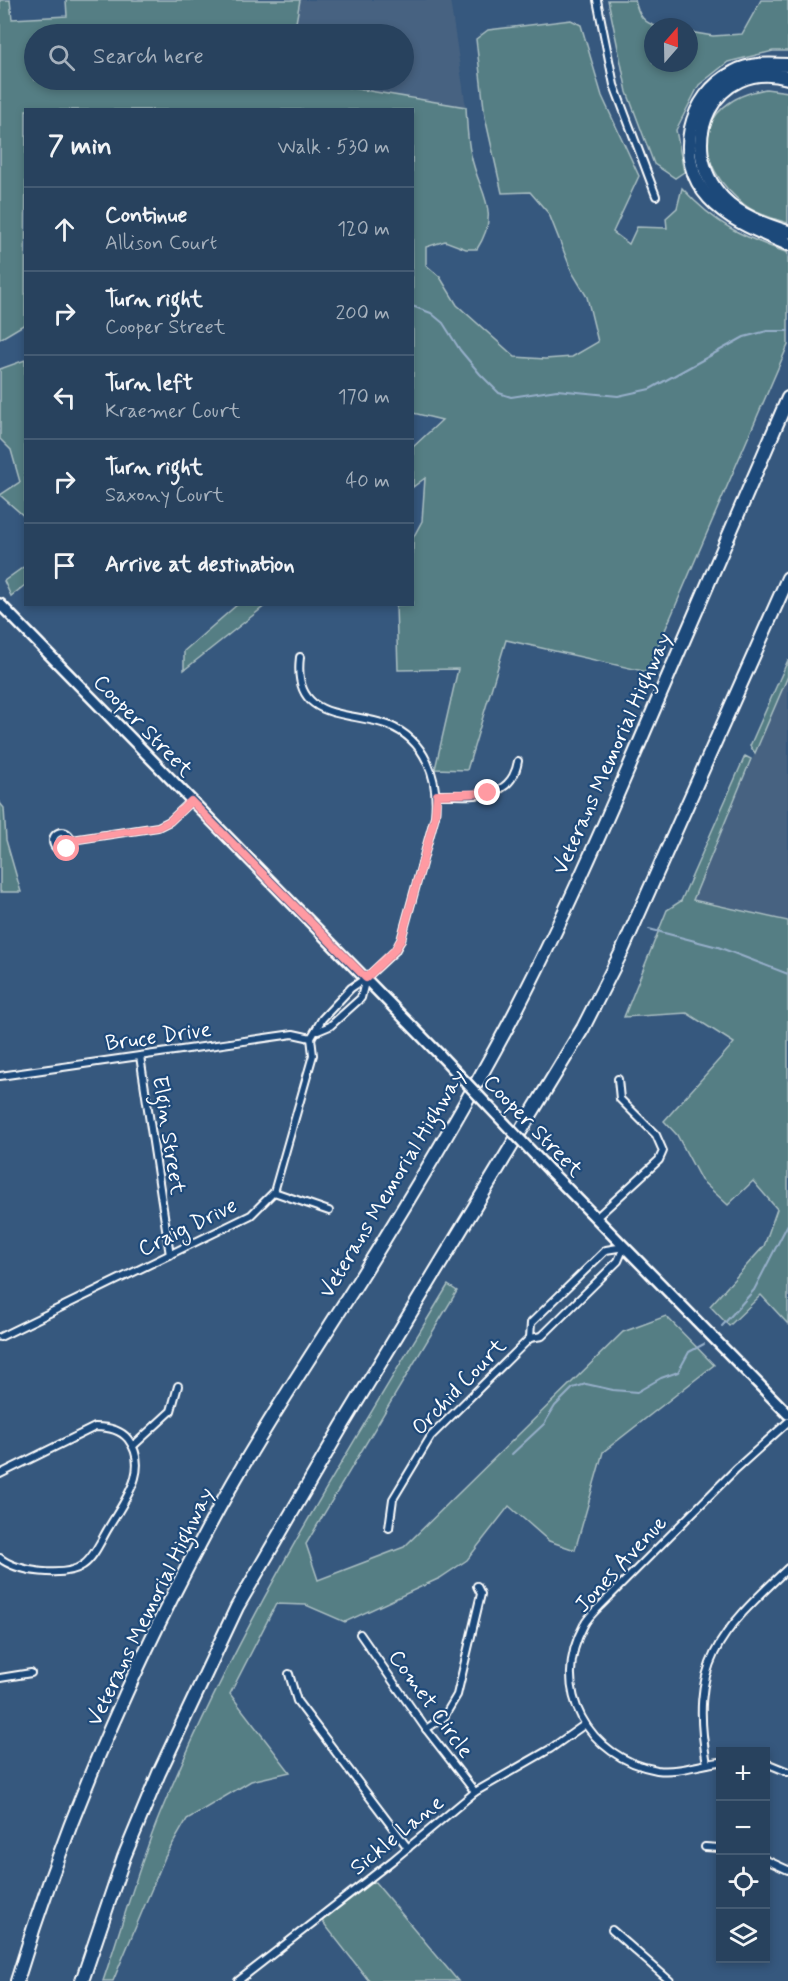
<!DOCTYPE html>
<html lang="en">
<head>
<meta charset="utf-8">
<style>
  body { margin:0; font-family:Mynerve,sans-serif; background:#344d67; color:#f1f3f6 }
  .controls { position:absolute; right:18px; bottom:18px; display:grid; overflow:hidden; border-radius:0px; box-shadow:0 3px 9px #0003 }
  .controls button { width:54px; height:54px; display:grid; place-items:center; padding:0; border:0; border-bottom:2px solid #445b73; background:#28425e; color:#f1f3f6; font:30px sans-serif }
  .compass { position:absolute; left:644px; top:18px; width:54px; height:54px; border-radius:50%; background:#28425e; box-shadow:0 3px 9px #0003; rotate:20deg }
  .stop { position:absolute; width:18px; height:18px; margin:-14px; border:4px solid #ff9aa2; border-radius:50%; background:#fff }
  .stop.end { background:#ff9aa2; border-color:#fff; box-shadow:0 2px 6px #0008 }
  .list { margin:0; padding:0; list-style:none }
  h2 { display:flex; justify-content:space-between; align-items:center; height:78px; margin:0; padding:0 24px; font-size:26px }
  h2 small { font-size:20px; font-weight:400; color:#a5b0bc }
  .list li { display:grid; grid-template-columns:39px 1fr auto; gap:18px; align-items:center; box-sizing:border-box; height:84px; padding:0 24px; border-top:2px solid #445b73 }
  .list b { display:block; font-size:22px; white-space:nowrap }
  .list p { margin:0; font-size:20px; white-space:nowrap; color:#a5b0bc }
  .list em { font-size:20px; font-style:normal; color:#a5b0bc }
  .icon { flex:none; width:33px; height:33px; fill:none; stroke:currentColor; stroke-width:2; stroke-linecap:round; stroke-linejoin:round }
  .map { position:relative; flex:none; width:788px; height:1981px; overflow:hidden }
  .search { position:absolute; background:#28425e; box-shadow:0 3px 9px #0003; left:24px; top:24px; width:390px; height:66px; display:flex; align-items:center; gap:15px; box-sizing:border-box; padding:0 21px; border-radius:33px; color:#a5b0bc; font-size:22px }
  .panel { position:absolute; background:#28425e; box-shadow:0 3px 9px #0003; left:24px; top:108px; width:390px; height:498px; border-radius:0px }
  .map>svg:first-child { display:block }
  .built { fill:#466281 }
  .green { fill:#557e84; stroke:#aabec2; stroke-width:1.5 }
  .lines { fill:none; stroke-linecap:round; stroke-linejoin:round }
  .stream { stroke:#96afc9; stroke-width:2 }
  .street-casing { stroke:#fff; stroke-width:10 }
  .secondary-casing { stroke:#fff; stroke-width:14 }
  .highway-casing { stroke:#fff; stroke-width:16 }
  .street { stroke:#1f4a7a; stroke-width:6 }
  .secondary { stroke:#1f4a7a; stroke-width:9 }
  .highway { stroke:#1f4a7a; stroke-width:12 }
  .secondary-bridge-casing { stroke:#fff; stroke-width:14; stroke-linecap:butt }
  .secondary-bridge { stroke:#1f4a7a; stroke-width:9 }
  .route { stroke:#ff9aa2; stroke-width:8 }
  .labels { text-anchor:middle; stroke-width:4.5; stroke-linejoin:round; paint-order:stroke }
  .street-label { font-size:22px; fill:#fff; stroke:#1f4a7a }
</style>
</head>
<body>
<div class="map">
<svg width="788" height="1981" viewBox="0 0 788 1981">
  <rect width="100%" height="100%" fill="#36587e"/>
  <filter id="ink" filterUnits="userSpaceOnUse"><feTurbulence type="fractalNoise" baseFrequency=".0167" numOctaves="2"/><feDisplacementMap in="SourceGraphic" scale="12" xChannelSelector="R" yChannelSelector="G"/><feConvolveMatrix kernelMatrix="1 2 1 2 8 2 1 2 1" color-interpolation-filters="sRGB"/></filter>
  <g filter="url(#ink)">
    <g class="built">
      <polygon points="300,0 450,0 466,107 303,80 404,80 404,34 294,34"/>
      <polygon points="788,676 788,921 692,900"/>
    </g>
    <g class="green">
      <path d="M 0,0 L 10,0 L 12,19 L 67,16 L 66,0 L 300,0 L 294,34 L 34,34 L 34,80 L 303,80 L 466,107 C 467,123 467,140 471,155 C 479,194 502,210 477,249 L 466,249 L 445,241 L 426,247 L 426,265 L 440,277 L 457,305 L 515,357 L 545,359 L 572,357 L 598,342 L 587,297 L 572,272 L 549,214 L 530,192 L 502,193 L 485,117 L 476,39 L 488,30 L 571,20 L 581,25 L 602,96 L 639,176 L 613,232 L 629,244 L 637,227 L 667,228 L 666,218 L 677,208 L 682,188 C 716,225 741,236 788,253 L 788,345 L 647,672 L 506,640 L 467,770 L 435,769 L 458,669 L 398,670 L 396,605 L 412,604 L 413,538 L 422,521 L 425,478 L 413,487 L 413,447 L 442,420 L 413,413 L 412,110 L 26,110 L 25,324 L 0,339 Z"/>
      <path d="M 608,0 L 635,0 C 638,15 644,24 660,27 L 653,27 L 653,63 L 689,63 L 689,32 L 713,36 L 742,34 L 761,0 L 788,0 L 788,51 L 773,51 L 728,62 L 699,85 L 676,130 L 684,172 L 675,178 L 654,164 L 627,92 Z"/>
      <path d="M 766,89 L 788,92 L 788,223 C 775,219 756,214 745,205 C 691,164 692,102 766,89 Z"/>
      <polygon points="25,360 25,517 0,495 20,482 11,450 0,439 0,369"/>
      <polygon points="25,566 25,585 11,596 4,581"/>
      <polygon points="238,604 266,605 184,670 184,651"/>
      <polygon points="788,660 788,676 755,753 750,746"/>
      <polygon points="745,756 751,759 693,900 788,921 788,1324 761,1295 729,1326 710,1306 764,1246 777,1209 753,1181 728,1205 701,1180 677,1135 664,1121 734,1043 687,1013 624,1017 667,910 681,901"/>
      <polygon points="0,803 4,808 6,840 21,892 0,892"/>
      <path d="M 448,1285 L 457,1291 L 306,1544 L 318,1580 L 404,1547 L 623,1332 L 666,1316 L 714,1365 L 603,1452 L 575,1550 L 549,1541 L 509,1506 L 467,1560 L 440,1578 L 345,1622 L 306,1605 L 276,1604 L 230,1694 L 290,1772 L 251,1781 L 187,1819 L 165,1857 L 113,1981 L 103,1981 C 122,1926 138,1867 160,1814 C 237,1628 344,1457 448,1285 Z"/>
      <polygon points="374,1881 458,1981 369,1981 322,1921"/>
    </g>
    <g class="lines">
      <g class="stream">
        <polyline points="412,306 431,313 443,323 460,350 480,374 499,393 511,397 557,390 618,396 650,389 744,337 767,331 788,331"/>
        <polyline points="649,929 718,947 788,974"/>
        <polyline points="722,1326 754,1290 788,1224"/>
        <polyline points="512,1454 544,1424 555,1406 573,1388 586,1384 613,1390 637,1392 661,1378 678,1372 689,1352 704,1344"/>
      </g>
      <defs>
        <g id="street">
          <polyline points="597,0 614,85 656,196"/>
          <path d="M 437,795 C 471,794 511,803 518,761"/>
          <circle cx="62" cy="841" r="9"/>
          <polyline points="72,840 158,827 170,821 191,801"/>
          <polyline points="318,1031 330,1026 361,998 366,978"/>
          <polyline points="140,1056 170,1255"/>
          <path d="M 0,1076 L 293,1034 L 311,1038 L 322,1019 L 351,988 L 366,978 L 395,951 L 401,940 L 435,816 C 439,779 426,740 388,725 C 349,710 292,723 300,657"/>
          <polyline points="274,1192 329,1211"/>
          <polyline points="597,1217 659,1160 663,1151 656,1135 620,1099 618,1079"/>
          <polyline points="0,1337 251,1215 274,1192 313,1055 311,1038"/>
          <polyline points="530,1338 531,1323 606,1250 624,1247"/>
          <polyline points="133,1446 171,1411 178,1386"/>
          <path d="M 0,1474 L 95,1427 C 107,1427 120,1429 128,1439 C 151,1469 124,1501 109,1527 C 102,1538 94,1558 83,1565 C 65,1578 16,1572 0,1558"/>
          <polyline points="389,1528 393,1499 431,1436 530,1338 542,1336 618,1261 624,1247"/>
          <polyline points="360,1634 426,1729 475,1792"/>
          <polyline points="289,1674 297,1701 408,1848"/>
          <polyline points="0,1678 31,1673"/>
          <polyline points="426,1729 444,1717 457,1695 481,1594 477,1586"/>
          <path d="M 720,1762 C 700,1764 678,1773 657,1770 C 588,1758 549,1689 584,1625 C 588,1617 596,1610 602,1604 L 736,1469 L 788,1422"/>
          <polyline points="766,1763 788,1772"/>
          <path d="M 707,1764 C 689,1663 718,1634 788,1568"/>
          <polyline points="705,1847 720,1848"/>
          <polyline points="766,1860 788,1870"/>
          <polyline points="612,1930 670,1981"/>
          <polyline points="238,1981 392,1861 475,1792 550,1749 584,1725"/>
        </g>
        <g id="secondary">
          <polyline points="0,604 441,1056"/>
          <polyline points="550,1171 788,1414"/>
        </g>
        <g id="highway">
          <path d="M 788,65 C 770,64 750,63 734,72 C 688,95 673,159 709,198 C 730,221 760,232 788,244"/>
          <path d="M 788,78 C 714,57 673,145 723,198 C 740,216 766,225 788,232"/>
          <path d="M 17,1981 C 64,1825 129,1675 206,1532 C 251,1446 306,1364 358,1282 C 411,1197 463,1110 510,1022 C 562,923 607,819 651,716 C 696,610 742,504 788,398"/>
          <polyline points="82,1981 124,1857 159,1773 237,1607 342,1426 583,1028 623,949 788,578"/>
        </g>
      </defs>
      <use href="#street" class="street-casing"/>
      <use href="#secondary" class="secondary-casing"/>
      <use href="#highway" class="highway-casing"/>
      <use href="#street" class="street"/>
      <use href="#secondary" class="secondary"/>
      <use href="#highway" class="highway"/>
      <defs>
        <polyline id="secondary-bridge" points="441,1056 550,1171"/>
      </defs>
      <use href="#secondary-bridge" class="secondary-bridge-casing"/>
      <use href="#secondary-bridge" class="secondary-bridge"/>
    </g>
  </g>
  <g class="lines" filter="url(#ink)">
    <polyline class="route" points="67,849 72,840 158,827 170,821 191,801 366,978 394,951 401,940 435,816 437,795 488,793"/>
  </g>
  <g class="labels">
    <g class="street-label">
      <text transform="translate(144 725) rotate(46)" y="8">Cooper Street</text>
      <text transform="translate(611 753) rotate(-66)" y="8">Veterans Memorial Highway</text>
      <text transform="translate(158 1035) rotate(-8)" y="8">Bruce Drive</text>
      <text transform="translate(534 1125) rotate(46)" y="8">Cooper Street</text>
      <text transform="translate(170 1135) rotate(81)" y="8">Elgin Street</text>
      <text transform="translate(391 1183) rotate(-59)" y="8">Veterans Memorial Highway</text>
      <text transform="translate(187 1226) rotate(-26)" y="8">Craig Drive</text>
      <text transform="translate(458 1386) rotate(-46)" y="8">Orchid Court</text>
      <text transform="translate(620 1563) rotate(-47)" y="8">Jones Avenue</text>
      <text transform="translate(149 1606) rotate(-64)" y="8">Veterans Memorial Highway</text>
      <text transform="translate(432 1703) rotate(54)" y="8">Comet Circle</text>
      <text transform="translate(396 1834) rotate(-39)" y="8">Sickle Lane</text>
    </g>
  </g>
</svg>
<div class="controls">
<button>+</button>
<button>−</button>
<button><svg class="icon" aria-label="locate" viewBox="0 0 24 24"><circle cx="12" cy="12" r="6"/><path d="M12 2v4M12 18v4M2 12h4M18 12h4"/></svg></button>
<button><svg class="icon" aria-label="layers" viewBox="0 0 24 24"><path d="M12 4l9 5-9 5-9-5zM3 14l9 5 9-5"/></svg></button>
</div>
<svg class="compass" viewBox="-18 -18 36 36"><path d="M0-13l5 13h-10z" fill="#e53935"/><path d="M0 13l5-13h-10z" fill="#a5b0bc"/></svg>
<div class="stop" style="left:67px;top:849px"></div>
<div class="stop end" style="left:488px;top:793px"></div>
<div class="search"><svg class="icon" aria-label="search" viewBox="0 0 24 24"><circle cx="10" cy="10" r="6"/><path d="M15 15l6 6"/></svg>Search here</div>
<section class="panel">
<h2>7 min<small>Walk · 530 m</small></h2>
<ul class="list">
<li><svg class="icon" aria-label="ahead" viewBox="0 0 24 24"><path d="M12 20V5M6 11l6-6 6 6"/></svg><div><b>Continue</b><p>Allison Court</p></div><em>120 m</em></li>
<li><svg class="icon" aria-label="right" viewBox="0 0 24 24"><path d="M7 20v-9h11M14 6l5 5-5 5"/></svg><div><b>Turn right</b><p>Cooper Street</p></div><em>200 m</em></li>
<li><svg class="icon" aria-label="left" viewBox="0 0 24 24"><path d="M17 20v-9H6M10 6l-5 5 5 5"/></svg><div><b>Turn left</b><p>Kraemer Court</p></div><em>170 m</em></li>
<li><svg class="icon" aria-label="right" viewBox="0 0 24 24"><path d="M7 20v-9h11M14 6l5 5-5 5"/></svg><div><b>Turn right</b><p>Saxony Court</p></div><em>40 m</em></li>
<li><svg class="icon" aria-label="arrive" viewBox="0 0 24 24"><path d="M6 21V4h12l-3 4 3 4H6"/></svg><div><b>Arrive at destination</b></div></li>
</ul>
</section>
</div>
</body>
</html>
